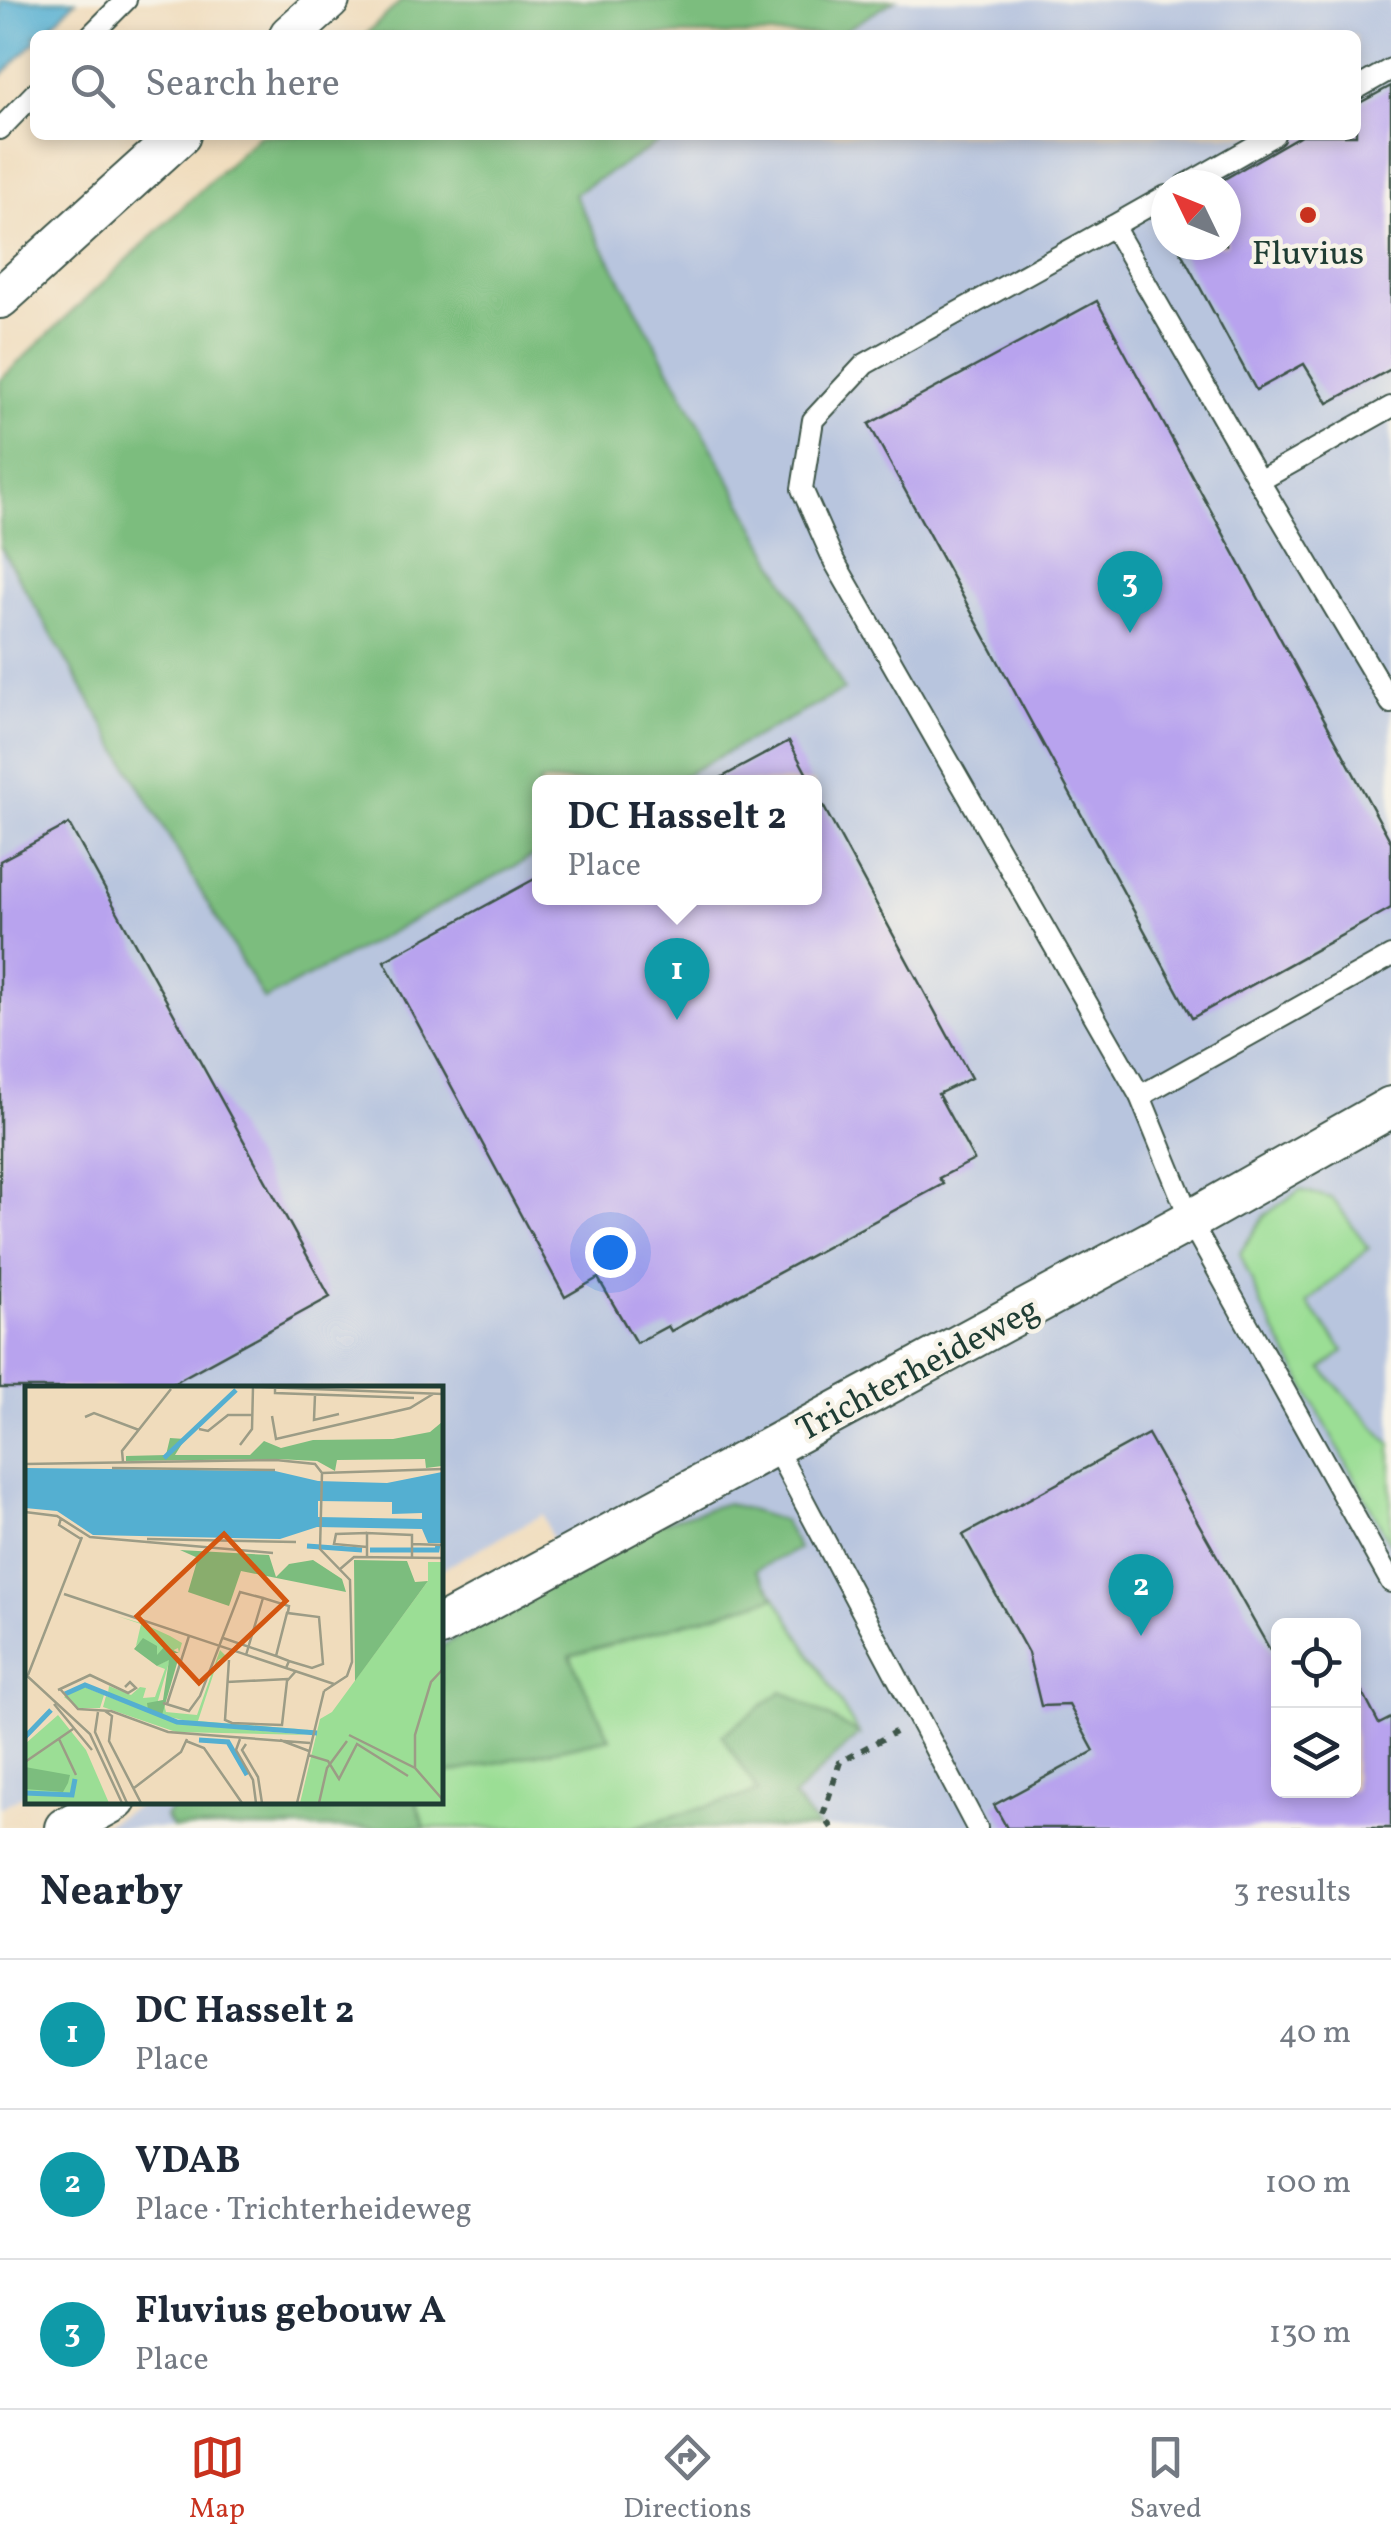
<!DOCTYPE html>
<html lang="en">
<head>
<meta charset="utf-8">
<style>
  body { margin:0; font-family:Vollkorn,serif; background:#f6f6f7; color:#1f2937 }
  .controls { position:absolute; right:30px; bottom:30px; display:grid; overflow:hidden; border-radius:15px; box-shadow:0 5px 15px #0003 }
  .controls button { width:90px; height:90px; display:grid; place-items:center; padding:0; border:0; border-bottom:2px solid #e0e1e3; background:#fff; color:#1f2937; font:50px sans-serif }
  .compass { position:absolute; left:1151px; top:170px; width:90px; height:90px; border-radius:50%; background:#fff; box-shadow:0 5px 15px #0003; rotate:313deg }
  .you { position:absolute; left:610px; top:1252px; width:35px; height:35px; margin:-25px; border:8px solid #fff; border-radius:50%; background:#1a73e8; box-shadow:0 0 0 15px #1a73e833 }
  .badge { display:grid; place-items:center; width:65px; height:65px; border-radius:50%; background:#c8321e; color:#fff; font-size:32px; font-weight:700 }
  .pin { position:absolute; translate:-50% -82px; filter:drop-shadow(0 2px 5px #0008) }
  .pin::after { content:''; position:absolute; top:52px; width:35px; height:30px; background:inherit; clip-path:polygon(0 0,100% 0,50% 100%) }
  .popup { position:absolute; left:532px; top:775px; width:290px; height:130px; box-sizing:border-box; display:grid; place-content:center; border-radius:15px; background:#fff; filter:drop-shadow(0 2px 8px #0005); font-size:32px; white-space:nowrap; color:#747a83 }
  .popup b { font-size:38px; color:#1f2937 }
  .popup::after { content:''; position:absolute; left:50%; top:100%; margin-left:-20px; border:20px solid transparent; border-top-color:#fff }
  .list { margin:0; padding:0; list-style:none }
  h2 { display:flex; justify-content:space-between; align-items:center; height:130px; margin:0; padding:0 40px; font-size:42px }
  h2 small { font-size:32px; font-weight:400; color:#747a83 }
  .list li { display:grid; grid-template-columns:65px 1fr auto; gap:30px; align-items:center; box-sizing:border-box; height:150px; padding:0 40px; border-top:2px solid #e0e1e3 }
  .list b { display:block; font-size:38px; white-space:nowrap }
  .list p { margin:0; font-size:32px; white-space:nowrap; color:#747a83 }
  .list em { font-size:32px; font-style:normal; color:#747a83 }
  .icon { flex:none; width:55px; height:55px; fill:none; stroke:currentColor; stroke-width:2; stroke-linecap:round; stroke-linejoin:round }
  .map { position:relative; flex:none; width:1391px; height:1828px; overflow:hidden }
  .search { position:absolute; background:#fff; box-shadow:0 5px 15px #0003; left:30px; right:30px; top:30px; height:110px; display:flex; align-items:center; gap:25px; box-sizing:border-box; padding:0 35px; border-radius:15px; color:#747a83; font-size:38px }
  .sheet { height:580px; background:#fff }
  nav { display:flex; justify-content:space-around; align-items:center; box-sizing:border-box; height:140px; border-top:2px solid #e0e1e3; background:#fff; font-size:28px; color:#747a83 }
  nav a { display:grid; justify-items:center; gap:5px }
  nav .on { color:#c8321e }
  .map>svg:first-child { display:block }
  .industrial { fill:#b8c5de; fill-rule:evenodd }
  .green { fill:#9bde95; stroke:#5d8e64; stroke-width:2.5 }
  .forest { fill:#7cbd7e; stroke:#4e7d59; stroke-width:2.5 }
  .water { fill:#54afd1; stroke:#3a7682; stroke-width:2.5 }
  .building { fill:#b8a3ee }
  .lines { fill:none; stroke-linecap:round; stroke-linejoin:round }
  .lane-casing { stroke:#3e5548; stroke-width:24 }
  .street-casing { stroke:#3e5548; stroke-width:44 }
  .path { stroke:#3e5548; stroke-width:6; stroke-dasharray:8 8; stroke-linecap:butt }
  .lane { stroke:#fff; stroke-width:20 }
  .street { stroke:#fff; stroke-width:40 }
  .poi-dot { fill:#c8321e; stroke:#f7f3e8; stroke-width:4 }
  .labels { text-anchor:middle; stroke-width:9; stroke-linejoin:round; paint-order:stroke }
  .poi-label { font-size:35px; fill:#1f3d34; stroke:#f7f3e8 }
  .street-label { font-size:35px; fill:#1f3d34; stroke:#f7f3e8 }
  .inset-river { fill:none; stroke:#54afd1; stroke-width:5 }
  .inset-road { fill:none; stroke:#9c9c86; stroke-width:2.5 }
  .view { fill:#d45610; fill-opacity:0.15; stroke:#d45610; stroke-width:5 }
  .inset-edge { fill:none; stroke:#1f3d34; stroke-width:5 }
</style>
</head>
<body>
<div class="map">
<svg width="1391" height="1828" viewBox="0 0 1391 1828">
  <rect width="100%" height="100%" fill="#f7f3e8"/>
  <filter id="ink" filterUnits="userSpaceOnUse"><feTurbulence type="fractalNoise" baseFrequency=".01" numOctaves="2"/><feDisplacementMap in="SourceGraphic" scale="20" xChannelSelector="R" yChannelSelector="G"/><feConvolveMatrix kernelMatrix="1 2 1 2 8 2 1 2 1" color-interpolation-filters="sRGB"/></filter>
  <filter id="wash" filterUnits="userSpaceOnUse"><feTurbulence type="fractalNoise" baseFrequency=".0048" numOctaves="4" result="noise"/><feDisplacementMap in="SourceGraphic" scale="40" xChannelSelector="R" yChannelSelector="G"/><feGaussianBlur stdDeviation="2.25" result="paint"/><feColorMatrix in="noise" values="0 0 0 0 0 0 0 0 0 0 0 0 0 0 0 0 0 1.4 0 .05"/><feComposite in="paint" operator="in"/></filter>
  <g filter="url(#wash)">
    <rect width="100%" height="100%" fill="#f0dcbc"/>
    <path class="industrial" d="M 895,0 L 1391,0 L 1391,1828 L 97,1828 L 148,1801 L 440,1800 L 440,1640 L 563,1573 L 543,1514 L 440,1570 L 440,1388 L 28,1388 L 27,1793 L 0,1808 L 0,520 L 574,194 L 671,135 L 1356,135 L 1356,35 L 837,35 ZM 1166,185 L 1226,185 L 1226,245 L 1166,245 ZM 540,782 L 814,782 L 814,898 L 540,898 ZM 1278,1626 L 1354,1626 L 1354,1790 L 1278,1790 Z"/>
    <g class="green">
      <polygon points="1300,1190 1332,1198 1369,1248 1307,1303 1344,1351 1322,1369 1391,1445 1391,1545 1263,1309 1240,1253 1264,1216"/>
      <polygon points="776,1597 859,1734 782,1691 759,1792 631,1828 425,1828 416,1801 440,1800 440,1775 610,1738 569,1656"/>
    </g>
    <g class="forest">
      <polygon points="402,0 895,0 837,35 365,35"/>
      <polygon points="259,135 671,135 574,194 844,690 671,782 540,782 539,853 264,1000 0,546 0,380"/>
      <polygon points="727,1503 784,1521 798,1549 756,1570 776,1597 570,1656 610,1738 440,1775 440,1647 660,1523"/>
      <polygon points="782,1691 859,1734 793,1797 819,1828 631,1828 758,1792 722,1735"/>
      <polygon points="416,1801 425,1828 173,1828 165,1817 177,1801"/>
    </g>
    <polygon class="water" points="0,0 76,0 42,35 35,35 35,42 0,77"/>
    <g id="blocks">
      <g class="building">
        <polygon points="1391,86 1391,369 1328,403 1304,364 1256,390 1177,245 1226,245 1226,185 1214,185 1301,135 1356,135 1356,105"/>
        <polygon points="1097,301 1391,842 1391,908 1192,1018 869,424"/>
        <polygon points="789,741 811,782 713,782"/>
        <polygon points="814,789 971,1078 938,1094 974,1160 939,1178 943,1184 671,1331 668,1326 636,1343 598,1278 565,1297 384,961 540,876 540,898 814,898"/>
        <polygon points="69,824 330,1297 164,1388 0,1388 0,861"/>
        <polygon points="1148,1434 1278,1664 1278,1790 1354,1790 1354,1676 1379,1724 1391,1718 1391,1828 1007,1828 994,1805 1094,1751 1069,1705 1041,1706 1028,1653 963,1535"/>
      </g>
    </g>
  </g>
  <g filter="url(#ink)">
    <use href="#blocks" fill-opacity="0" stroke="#3e5548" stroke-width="2.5"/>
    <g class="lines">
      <defs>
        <g id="lane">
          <polyline points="91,35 126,0"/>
          <polyline points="1356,89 1391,69"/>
          <polyline points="0,129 35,93"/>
          <polyline points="1186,185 1274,135"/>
          <polyline points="1113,226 1166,196"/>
          <polyline points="1259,481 1391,407"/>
          <polyline points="1391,703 1259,481 1113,226 865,364 813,420 802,489 834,561 1140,1096 1194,1228 1391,1582"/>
          <polyline points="1140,1096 1391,956"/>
          <polyline points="774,1445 977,1828"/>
        </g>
        <g id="street">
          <polyline points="290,35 329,0"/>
          <polyline points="0,298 180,135"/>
          <polyline points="440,1626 1191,1220 1391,1107"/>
          <polyline points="65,1828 116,1800"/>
        </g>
      </defs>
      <use href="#lane" class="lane-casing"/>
      <use href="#street" class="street-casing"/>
      <polyline class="path" points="832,1828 823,1815 840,1762 895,1732"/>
      <use href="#lane" class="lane"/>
      <use href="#street" class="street"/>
    </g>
  </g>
  <circle class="poi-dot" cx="1308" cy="215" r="10"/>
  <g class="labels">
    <g class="poi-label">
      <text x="1308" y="264">Fluvius</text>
    </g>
    <g class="street-label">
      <text transform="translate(917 1368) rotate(-28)" y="12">Trichterheideweg</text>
    </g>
  </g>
  <g transform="translate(25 1386)">
    <rect width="418" height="418" fill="#f0dcbc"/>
    <path d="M 403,176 L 417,176 L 417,417 L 275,417 L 295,333 L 307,326 L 403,195 ZM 92,230 L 119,238 L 145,250 L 157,257 L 154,267 L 153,262 L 132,272 L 118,253 L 111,260 L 116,238 ZM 195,264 L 201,270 L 193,274 L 173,335 L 285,344 L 171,337 L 127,327 L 83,307 L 84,300 L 106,309 L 115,301 L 121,302 L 118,312 L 130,311 L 140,283 L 132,280 L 145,273 L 132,318 L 136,327 L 139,318 L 141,326 L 172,329 ZM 57,300 L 79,309 L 75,322 L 53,322 L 39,311 ZM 81,310 L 158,338 L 284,349 L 151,346 L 78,321 ZM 33,329 L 61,364 L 84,417 L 0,417 L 0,358 Z" fill="#9bde95"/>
    <path d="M 417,36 L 417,80 L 401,82 L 400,73 L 312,74 L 310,85 L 292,75 L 252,73 L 101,75 L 101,70 L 141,69 L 145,52 L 160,53 L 150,69 L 225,69 L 239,55 L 256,62 L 288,54 L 368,53 L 405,46 ZM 155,164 L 244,169 L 251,191 L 264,178 L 288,174 L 317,193 L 321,206 L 216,185 L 204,220 L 163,206 L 173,172 ZM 329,174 L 382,175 L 390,196 L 403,195 L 330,295 ZM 118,252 L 132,260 L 132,269 L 140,260 L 154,267 L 148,267 L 153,274 L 137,329 L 123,324 L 122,317 L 138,314 L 144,274 L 132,280 L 109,263 ZM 0,381 L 45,389 L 43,397 L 38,406 L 0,403 Z" fill="#7cbd7e"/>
    <path d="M 0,82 L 250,85 L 293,95 L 362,97 L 417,86 L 417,157 L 403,157 L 397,143 L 292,141 L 255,153 L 68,149 L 32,125 L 0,122 ZM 293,115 L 367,116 L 367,128 L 397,127 L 397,133 L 293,131 Z" fill="#54afd1" fill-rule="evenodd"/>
    <path class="inset-river" d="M 139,72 L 211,4M 282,160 L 337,164M 345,164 L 412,164 L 413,159M 40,308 L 60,299 L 152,336 L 292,347M 0,351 L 26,324M 174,354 L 203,356 L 222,389M 0,407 L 47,409 L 50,393"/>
    <path class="inset-road" d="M 212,0 L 418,8M 250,2 L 250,7 L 389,12M 290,9 L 289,34 L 314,28M 247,30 L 251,53 L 385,22 L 408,8M 60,31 L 69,27 L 114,44M 174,43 L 183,45 L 203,29 L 227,29M 215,59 L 227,43 L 228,1M 98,76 L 97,65 L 146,3M 0,78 L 251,74 L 290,78 L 297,87M 87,82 L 250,84M 297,87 L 295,163 L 325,194 L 327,276 L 322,290 L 299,305M 297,87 L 418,83M 0,126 L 32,130 L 65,151 L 248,167M 36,132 L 34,139 L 56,153M 122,153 L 271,156M 387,158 L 418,159M 342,161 L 309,158 L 311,148 L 342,147M 342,171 L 342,147 L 387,149 L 387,172M 314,184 L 329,171 L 418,172M 39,208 L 309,298M 238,212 L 264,220 L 263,226M 198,252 L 251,270M 204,274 L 200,334 L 207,337 L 257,339 L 262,295 L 271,285M 261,282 L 264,275 L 287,282 L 298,278 L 294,231 L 262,227 L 251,270 L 264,275M 0,288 L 65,348 L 97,417M 3,289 L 57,151M 202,296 L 263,293M 35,303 L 53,323 L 86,325 L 143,346 L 285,357M 33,304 L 65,289 L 103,307 L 111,302 L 105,296 L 100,301M 138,317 L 164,325 L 175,310 L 215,206 L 238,212 L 221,269M 29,318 L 67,364M 142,318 L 164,250M 80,325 L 87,330 L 84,355 L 116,417M 73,326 L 70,346 L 102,417M 324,349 L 390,382 L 418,414M 34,353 L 51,389M 215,353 L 211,364 L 228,394 L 231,417M 255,354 L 284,365M 161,355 L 179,362 L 217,417M 221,358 L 217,364 L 233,391 L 237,417M 283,369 L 303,375 L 314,393 L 332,358 L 383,390M 0,376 L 48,343M 390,382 L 390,349 L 406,296 L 418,283M 109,402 L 156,366 L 162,353M 272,417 L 299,305M 294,417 L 302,382 L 322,355"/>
    <path class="view" d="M 199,148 L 261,215 L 174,297 L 112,230 Z"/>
    <rect width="418" height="418" class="inset-edge"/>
  </g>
</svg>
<div class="controls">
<button><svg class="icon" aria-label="locate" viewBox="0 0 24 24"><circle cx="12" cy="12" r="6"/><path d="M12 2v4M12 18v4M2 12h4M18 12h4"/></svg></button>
<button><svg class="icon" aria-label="layers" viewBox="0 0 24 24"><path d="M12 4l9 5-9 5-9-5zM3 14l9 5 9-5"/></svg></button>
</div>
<svg class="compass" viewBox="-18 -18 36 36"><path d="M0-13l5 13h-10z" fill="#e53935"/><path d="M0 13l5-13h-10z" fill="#747a83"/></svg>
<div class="you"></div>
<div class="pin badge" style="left:677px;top:1020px;background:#0f9aa8">1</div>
<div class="popup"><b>DC Hasselt 2</b>Place</div>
<div class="pin badge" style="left:1141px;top:1636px;background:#0f9aa8">2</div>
<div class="pin badge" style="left:1130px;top:633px;background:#0f9aa8">3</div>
<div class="search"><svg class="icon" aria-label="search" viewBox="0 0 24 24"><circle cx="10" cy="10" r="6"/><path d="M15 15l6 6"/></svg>Search here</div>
</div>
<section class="sheet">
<h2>Nearby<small>3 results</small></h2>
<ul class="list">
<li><span class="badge" style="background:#0f9aa8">1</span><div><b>DC Hasselt 2</b><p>Place</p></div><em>40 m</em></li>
<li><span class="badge" style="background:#0f9aa8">2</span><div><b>VDAB</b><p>Place · Trichterheideweg</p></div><em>100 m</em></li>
<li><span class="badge" style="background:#0f9aa8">3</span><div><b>Fluvius gebouw A</b><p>Place</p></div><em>130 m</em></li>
</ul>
</section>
<nav>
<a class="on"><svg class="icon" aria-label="map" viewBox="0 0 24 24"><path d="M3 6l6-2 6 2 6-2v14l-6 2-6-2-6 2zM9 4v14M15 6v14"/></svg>Map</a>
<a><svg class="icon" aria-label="directions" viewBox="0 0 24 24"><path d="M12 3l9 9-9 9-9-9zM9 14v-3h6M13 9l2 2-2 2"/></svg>Directions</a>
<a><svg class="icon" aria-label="saved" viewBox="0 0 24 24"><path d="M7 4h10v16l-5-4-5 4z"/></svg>Saved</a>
</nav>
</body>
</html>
